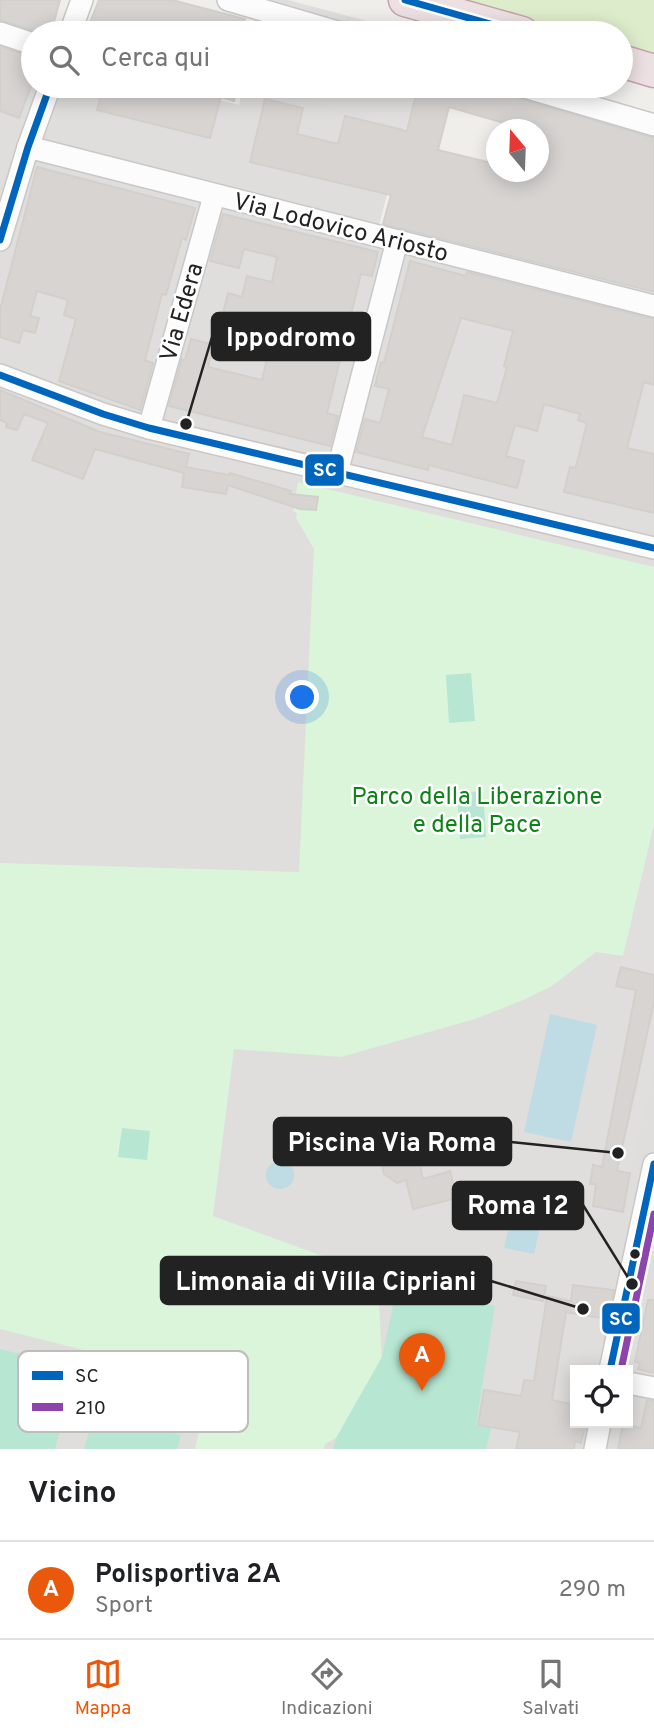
<!DOCTYPE html>
<html lang="it">
<head>
<meta charset="utf-8">
<style>
  body { margin:0; font-family:Overpass,sans-serif; background:#f6f6f6; color:#202124 }
  .controls { position:absolute; right:21px; bottom:21px; display:grid; overflow:hidden; border-radius:0px; box-shadow:0 4px 18px #0003 }
  .controls button { width:63px; height:63px; display:grid; place-items:center; padding:0; border:0; border-bottom:2px solid #e0e0e0; background:#fff; color:#202124; font:35px sans-serif }
  .compass { position:absolute; left:486px; top:119px; width:63px; height:63px; border-radius:50%; background:#fff; box-shadow:0 4px 18px #0003; rotate:341deg }
  .you { position:absolute; left:303px; top:698px; width:24px; height:24px; margin:-18px; border:5px solid #fff; border-radius:50%; background:#1a73e8; box-shadow:0 0 0 10px #1a73e833 }
  .badge { display:grid; place-items:center; width:46px; height:46px; border-radius:50%; background:#ea580c; color:#fff; font-size:23px; font-weight:700 }
  .pin { position:absolute; translate:-50% -58px; filter:drop-shadow(0 2px 4px #0008) }
  .pin::after { content:''; position:absolute; top:37px; width:24px; height:21px; background:inherit; clip-path:polygon(0 0,100% 0,50% 100%) }
  .list { margin:0; padding:0; list-style:none }
  h2 { display:flex; justify-content:space-between; align-items:center; height:91px; margin:0; padding:0 28px; font-size:30px }
  h2 small { font-size:23px; font-weight:400; color:#757577 }
  .list li { display:grid; grid-template-columns:46px 1fr auto; gap:21px; align-items:center; box-sizing:border-box; height:98px; padding:0 28px; border-top:2px solid #e0e0e0 }
  .list b { display:block; font-size:26px; white-space:nowrap }
  .list p { margin:0; font-size:23px; white-space:nowrap; color:#757577 }
  .list em { font-size:23px; font-style:normal; color:#757577 }
  .icon { flex:none; width:38px; height:38px; fill:none; stroke:currentColor; stroke-width:2; stroke-linecap:round; stroke-linejoin:round }
  .map { position:relative; flex:none; width:654px; height:1449px; overflow:hidden }
  .search { position:absolute; background:#fff; box-shadow:0 4px 18px #0003; left:21px; right:21px; top:21px; height:77px; display:flex; align-items:center; gap:18px; box-sizing:border-box; padding:0 24px; border-radius:38px; color:#757577; font-size:26px }
  .sheet { height:189px; background:#fff }
  nav { display:flex; justify-content:space-around; align-items:center; box-sizing:border-box; height:98px; border-top:2px solid #e0e0e0; background:#fff; font-size:19px; color:#757577 }
  nav a { display:grid; justify-items:center; gap:4px }
  nav .on { color:#ea580c }
  .map>svg:first-child { display:block }
  .residential { fill:#dfdedc; fill-rule:evenodd }
  .grass { fill:#ddeccb }
  .park { fill:#daf5da }
  .pitch { fill:#b7e6d2 }
  .parking { fill:#e0dfde }
  .water { fill:#bfdbe3 }
  .building { fill:#d7d4d2; stroke:#d3d0cc; stroke-width:2; fill-rule:evenodd }
  .lines { fill:none; stroke-linecap:round; stroke-linejoin:round }
  .minor-casing { stroke:#c9c8c7; stroke-width:24 }
  .highway-casing { stroke:#c5a2ac; stroke-width:35 }
  .minor { stroke:#fdfcfc; stroke-width:21 }
  .highway { stroke:#ece0e2; stroke-width:32 }
  .bus-1-casing { stroke:#fff; stroke-width:12 }
  .bus-2-casing { stroke:#fff; stroke-width:12 }
  .bus-1 { stroke:#0065bd; stroke-width:7 }
  .bus-2 { stroke:#8e44ad; stroke-width:7 }
  .bus-dot { fill:#222; stroke:#fff; stroke-width:2.5 }
  .labels { text-anchor:middle; stroke-width:5; stroke-linejoin:round; paint-order:stroke }
  .street-label { font-size:24px; fill:#222; stroke:#fff }
  .park-label { font-size:24px; fill:#0c8416; stroke:#fff }
  .key { fill:#fff; stroke:#bdbdbd; stroke-width:2 }
  .key-label { font-size:19px; fill:#222 }
  .leader { fill:none; stroke:#222; stroke-width:2.5 }
  .callout-dot { fill:#222; stroke:#fff; stroke-width:2.5 }
  .callout { fill:#222; stroke:#222; stroke-width:2.5 }
  .callout-label { font-size:26px; text-anchor:middle; font-weight:bold; fill:#fff }
  .line-badge { stroke:#fff; stroke-width:2.5 }
  .badge-label { font-size:19px; text-anchor:middle; font-weight:bold; fill:#fff }
</style>
</head>
<body>
<div class="map">
<svg width="654" height="1449" viewBox="0 0 654 1449">
  <rect width="100%" height="100%" fill="#f0eeeb"/>
  <g class="residential">
    <polygon points="258,0 288,0 412,33 252,33"/>
    <path d="M 0,38 L 33,48 L 33,86 L 167,86 L 239,105 L 243,86 L 415,86 L 378,229 L 654,296 L 654,1449 L 0,1449 ZM 575,1370 L 628,1370 L 628,1423 L 575,1423 Z"/>
  </g>
  <polygon class="grass" points="448,0 654,0 654,58 621,49 621,33 565,33"/>
  <polygon class="park" points="298,482 654,567 654,825 623,956 596,952 552,986 521,1001 475,1019 341,1057 234,1049 213,1216 364,1271 379,1302 382,1365 350,1430 325,1444 324,1449 195,1449 211,1382 0,1329 0,863 299,872 314,549 296,518 297,513 293,511"/>
  <g class="pitch">
    <polygon points="471,673 475,721 449,723 446,675"/>
    <polygon points="483,791 486,837 460,839 457,793"/>
    <polygon points="122,1128 150,1131 147,1160 118,1157"/>
    <polygon points="398,1282 495,1306 476,1425 491,1428 486,1449 333,1449 336,1438 382,1357"/>
    <polygon points="0,1349 76,1368 55,1449 0,1449"/>
    <polygon points="95,1412 181,1435 177,1449 84,1449"/>
  </g>
  <g class="parking">
    <polygon points="260,86 417,86 407,129"/>
    <polygon points="654,825 654,975 621,967"/>
    <polygon points="654,1002 654,1071 630,1173 617,1171"/>
  </g>
  <g class="water">
    <polygon points="550,1014 597,1025 571,1142 524,1132"/>
    <circle cx="280" cy="1175" r="14"/>
    <polygon points="517,1189 547,1196 534,1254 504,1248"/>
  </g>
  <g class="building">
    <polygon points="0,0 60,0 51,33 40,33 0,20"/>
    <polygon points="99,0 172,0 245,19 241,33 86,33"/>
    <polygon points="0,47 33,57 33,81 19,118 0,111"/>
    <polygon points="103,86 231,86 238,87 234,101 221,97 210,138 97,110"/>
    <path d="M 418,86 L 478,86 L 654,138 L 654,292 L 383,224 L 391,195 L 250,162 L 265,99 L 303,108 L 297,134 L 338,144 L 345,116 L 407,131 ZM 449,107 L 528,130 L 538,130 L 538,172 L 496,172 L 496,164 L 438,150 Z"/>
    <polygon points="37,167 195,208 186,240 182,238 166,295 162,294 145,360 153,363 140,410 59,381 76,319 64,315 68,300 37,291 30,316 39,318 35,333 23,330 19,343 0,337 0,310"/>
    <polygon points="223,214 378,252 372,276 361,274 327,413 338,416 330,446 169,406 182,359 185,360 191,339 214,345 208,367 262,380 268,355 239,348 240,343 217,337 228,293 242,297 247,276 272,282 277,257 244,249 239,268 210,261"/>
    <path d="M 410,261 L 466,276 L 467,272 L 654,319 L 654,385 L 644,382 L 627,448 L 654,454 L 654,513 L 564,492 L 570,467 L 575,468 L 578,459 L 587,423 L 578,420 L 580,414 L 544,404 L 537,431 L 515,425 L 506,456 L 524,461 L 517,488 L 429,465 L 428,470 L 356,452 L 365,419 L 380,423 L 389,389 L 375,386 L 381,362 L 384,363 ZM 461,318 L 513,331 L 504,366 L 507,367 L 497,403 L 464,395 L 452,445 L 422,437 Z"/>
    <polygon points="0,390 100,432 189,454 186,467 229,475 230,473 291,491 290,494 318,497 316,510 300,509 228,485 226,494 182,487 184,473 95,449 83,479 32,460 48,423 24,414 17,430 6,427 7,423 0,420"/>
    <polygon points="621,967 654,975 654,1002 617,1171 630,1173 623,1212 593,1206 596,1184 590,1184 593,1165 602,1167 636,990 616,986"/>
    <polygon points="404,1144 417,1152 423,1179 450,1171 457,1198 413,1209 406,1180 397,1183 384,1174 381,1160 388,1148"/>
    <polygon points="516,1281 546,1286 543,1301 513,1295"/>
    <polygon points="573,1285 614,1290 610,1308 603,1307 601,1318 566,1312 552,1400 575,1405 575,1423 586,1423 581,1443 575,1441 574,1449 516,1449 520,1432 478,1425 484,1390 521,1396 524,1380 534,1381 547,1296 571,1301"/>
    <polygon points="648,1300 654,1300 654,1373 638,1369 640,1363 635,1362"/>
    <polygon points="647,1400 654,1401 654,1449 618,1449 623,1424 641,1428"/>
  </g>
  <g class="lines">
    <defs>
      <g id="minor">
        <polyline points="228,0 341,33"/>
        <polyline points="0,33 33,44"/>
        <polyline points="70,33 82,0"/>
        <polyline points="521,86 654,125"/>
        <polyline points="28,147 654,306"/>
        <polyline points="0,240 28,147 50,86"/>
        <polyline points="0,375 103,414 149,428 654,548"/>
        <polyline points="149,428 214,196"/>
        <polyline points="337,473 397,241"/>
        <polyline points="610,1370 654,1164"/>
        <polyline points="628,1383 654,1388"/>
        <polyline points="595,1449 600,1423"/>
      </g>
      <g id="highway">
        <polyline points="405,0 522,33"/>
        <polyline points="621,61 654,71"/>
      </g>
    </defs>
    <use href="#minor" class="minor-casing"/>
    <use href="#highway" class="highway-casing"/>
    <use href="#minor" class="minor"/>
    <use href="#highway" class="highway"/>
    <defs>
      <g id="bus-1">
        <polyline points="405,0 522,33"/>
        <polyline points="0,240 28,147 50,86"/>
        <polyline points="0,375 103,414 149,428 654,548"/>
        <polyline points="610,1370 654,1164"/>
      </g>
      <polyline id="bus-2" points="621,1370 654,1214"/>
    </defs>
    <use href="#bus-1" class="bus-1-casing"/>
    <use href="#bus-2" class="bus-2-casing"/>
    <use href="#bus-1" class="bus-1"/>
    <use href="#bus-2" class="bus-2"/>
  </g>
  <circle class="bus-dot" cx="635" cy="1254" r="6"/>
  <g class="labels">
    <g class="street-label">
      <text transform="translate(341 227) rotate(14)" y="8">Via Lodovico Ariosto</text>
      <text transform="translate(181 312) rotate(-74)" y="8">Via Edera</text>
    </g>
    <g class="park-label">
      <text x="477" y="804">Parco della Liberazione<tspan x="477" dy="28">e della Pace</tspan></text>
    </g>
  </g>
  <rect x="18" y="1351" width="230" height="81" rx="10" class="key"/>
  <rect x="32" y="1371" width="31" height="9" fill="#0065bd"/>
  <rect x="32" y="1403" width="31" height="8" fill="#8e44ad"/>
  <g class="key-label">
    <text x="75" y="1382">SC</text>
    <text x="75" y="1414">210</text>
  </g>
  <path class="leader" d="M186 424L212 337M618 1153L511 1142M632 1284L583 1205M583 1309L491 1281"/>
  <g class="callout-dot">
    <circle cx="186" cy="424" r="7"/>
    <circle cx="618" cy="1153" r="7"/>
    <circle cx="632" cy="1284" r="7"/>
    <circle cx="583" cy="1309" r="7"/>
  </g>
  <g class="callout">
    <rect x="212" y="313" width="158" height="47" rx="7"/>
    <rect x="274" y="1118" width="237" height="47" rx="7"/>
    <rect x="453" y="1182" width="130" height="47" rx="7"/>
    <rect x="161" y="1257" width="330" height="47" rx="7"/>
  </g>
  <g class="callout-label">
    <text x="291" y="346">Ippodromo</text>
    <text x="392" y="1151">Piscina Via Roma</text>
    <text x="518" y="1214">Roma 12</text>
    <text x="326" y="1290">Limonaia di Villa Cipriani</text>
  </g>
  <g class="line-badge">
    <rect x="304" y="453" width="41" height="34" rx="7" fill="#0065bd"/>
    <rect x="601" y="1302" width="40" height="33" rx="7" fill="#0065bd"/>
  </g>
  <g class="badge-label">
    <text x="325" y="476">SC</text>
    <text x="621" y="1325">SC</text>
  </g>
</svg>
<div class="controls">
<button><svg class="icon" aria-label="locate" viewBox="0 0 24 24"><circle cx="12" cy="12" r="6"/><path d="M12 2v4M12 18v4M2 12h4M18 12h4"/></svg></button>
</div>
<svg class="compass" viewBox="-18 -18 36 36"><path d="M0-13l5 13h-10z" fill="#e53935"/><path d="M0 13l5-13h-10z" fill="#757577"/></svg>
<div class="you"></div>
<div class="pin badge" style="left:422px;top:1391px">A</div>
<div class="search"><svg class="icon" aria-label="search" viewBox="0 0 24 24"><circle cx="10" cy="10" r="6"/><path d="M15 15l6 6"/></svg>Cerca qui</div>
</div>
<section class="sheet">
<h2>Vicino<small></small></h2>
<ul class="list">
<li><span class="badge">A</span><div><b>Polisportiva 2A</b><p>Sport</p></div><em>290 m</em></li>
</ul>
</section>
<nav>
<a class="on"><svg class="icon" aria-label="map" viewBox="0 0 24 24"><path d="M3 6l6-2 6 2 6-2v14l-6 2-6-2-6 2zM9 4v14M15 6v14"/></svg>Mappa</a>
<a><svg class="icon" aria-label="directions" viewBox="0 0 24 24"><path d="M12 3l9 9-9 9-9-9zM9 14v-3h6M13 9l2 2-2 2"/></svg>Indicazioni</a>
<a><svg class="icon" aria-label="saved" viewBox="0 0 24 24"><path d="M7 4h10v16l-5-4-5 4z"/></svg>Salvati</a>
</nav>
</body>
</html>
